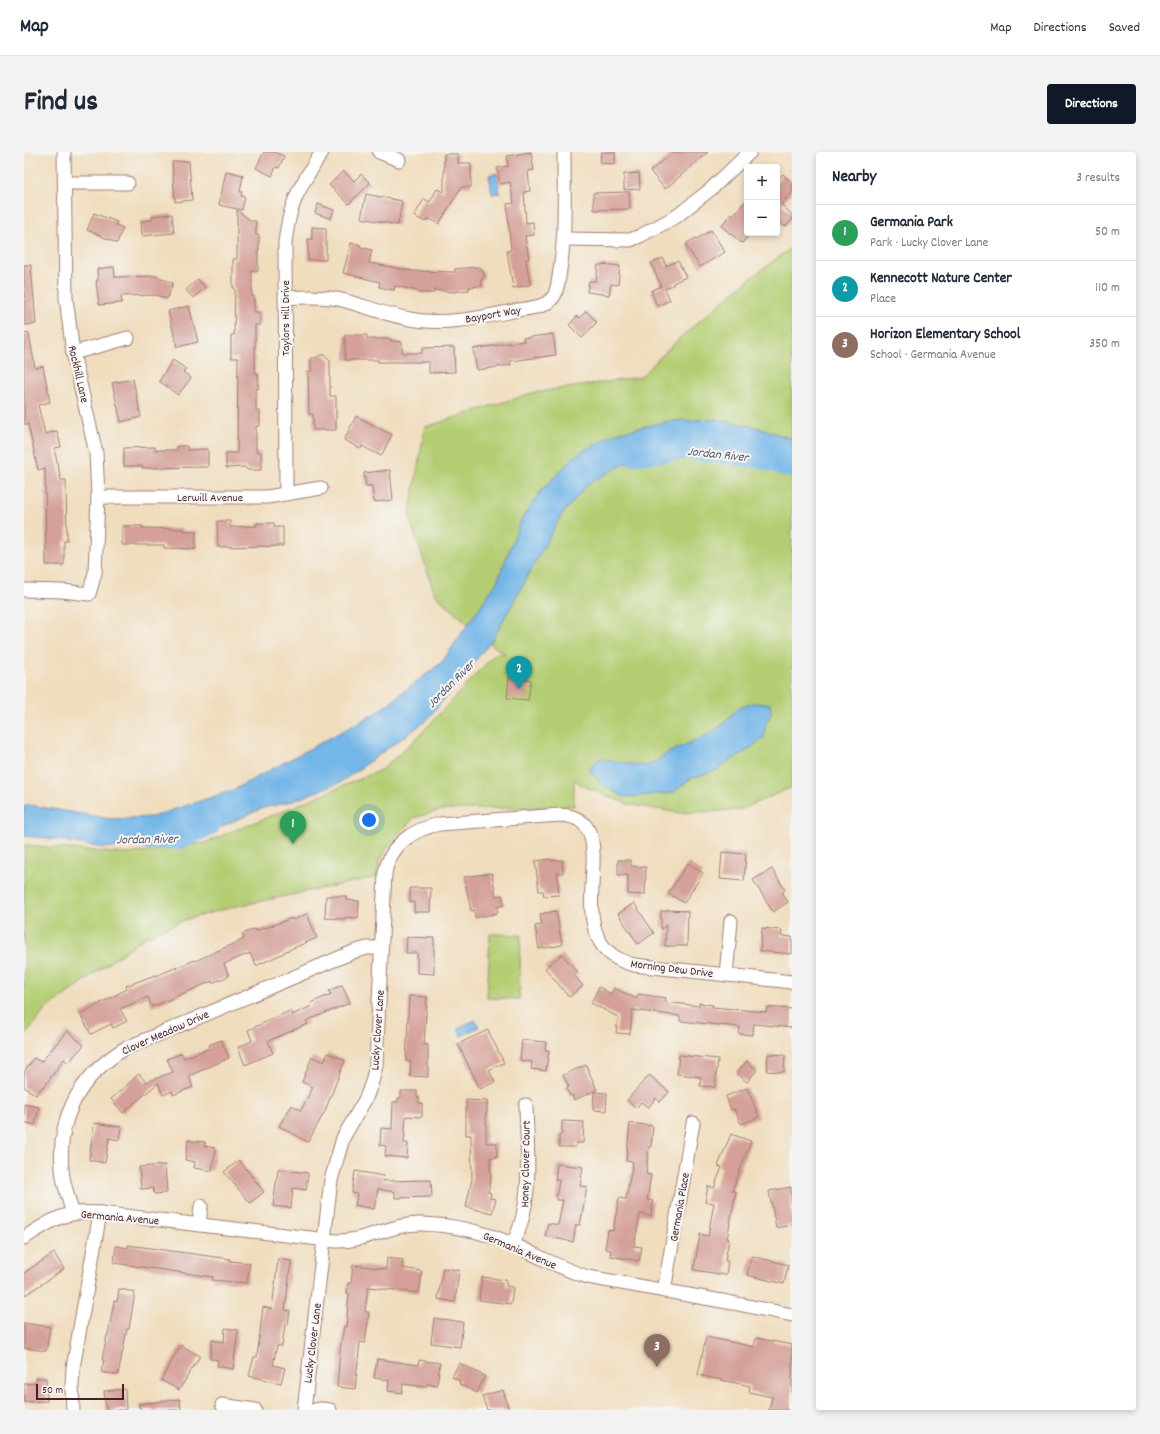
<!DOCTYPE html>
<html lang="en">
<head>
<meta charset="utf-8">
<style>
  body { margin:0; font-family:Dekko,sans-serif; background:#f2f2f3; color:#1f2937 }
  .controls { position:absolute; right:12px; top:12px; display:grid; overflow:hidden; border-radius:4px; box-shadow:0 2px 6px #0003 }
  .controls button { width:36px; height:36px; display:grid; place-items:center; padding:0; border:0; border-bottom:1px solid #e0e1e3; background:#fff; color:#1f2937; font:20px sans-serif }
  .scale { position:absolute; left:12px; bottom:10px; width:88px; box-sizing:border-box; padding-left:4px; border:2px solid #4a1f2b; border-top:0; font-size:11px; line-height:14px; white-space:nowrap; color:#4a1f2b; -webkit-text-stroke:3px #f6f6f2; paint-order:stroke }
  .you { position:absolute; left:345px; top:668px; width:14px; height:14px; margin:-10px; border:3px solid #fff; border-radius:50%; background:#1a73e8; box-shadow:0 0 0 6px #1a73e833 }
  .badge { display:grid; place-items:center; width:26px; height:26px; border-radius:50%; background:#111827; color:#fff; font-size:13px; font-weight:700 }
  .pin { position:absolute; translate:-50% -33px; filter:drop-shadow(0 1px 2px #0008) }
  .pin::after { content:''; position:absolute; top:21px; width:14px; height:12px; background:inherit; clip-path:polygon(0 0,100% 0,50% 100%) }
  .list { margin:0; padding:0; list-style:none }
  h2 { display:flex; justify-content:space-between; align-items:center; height:52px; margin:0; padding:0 16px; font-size:17px }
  h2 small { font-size:13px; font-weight:400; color:#747a83 }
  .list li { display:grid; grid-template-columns:26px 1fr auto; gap:12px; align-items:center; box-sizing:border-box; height:56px; padding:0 16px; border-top:1px solid #e0e1e3 }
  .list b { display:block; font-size:15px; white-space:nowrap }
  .list p { margin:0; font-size:13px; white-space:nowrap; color:#747a83 }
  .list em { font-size:13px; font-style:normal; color:#747a83 }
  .map { position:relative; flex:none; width:768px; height:1258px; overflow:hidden; border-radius:4px }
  header { display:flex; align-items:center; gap:24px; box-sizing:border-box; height:56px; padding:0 20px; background:#fff; border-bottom:1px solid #e0e1e3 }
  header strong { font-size:19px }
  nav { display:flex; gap:22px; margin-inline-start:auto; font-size:14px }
  .intro { display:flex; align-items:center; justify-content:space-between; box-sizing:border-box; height:96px; padding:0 24px }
  h1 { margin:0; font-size:28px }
  .button { padding:10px 18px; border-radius:4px; background:#111827; color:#fff; font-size:14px; font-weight:700 }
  main { display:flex; gap:24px; padding:0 24px }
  aside { flex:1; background:#fff; border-radius:4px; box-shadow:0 2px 6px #0003 }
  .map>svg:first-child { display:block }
  .green { fill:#b4cd72; stroke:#7f764e }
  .water { fill:#73b6e8; stroke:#5e6a8a }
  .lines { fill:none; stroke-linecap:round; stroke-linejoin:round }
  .river { stroke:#73b6e8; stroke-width:21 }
  .building { fill:#d4a099 }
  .minor-casing { stroke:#9d7e74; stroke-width:15 }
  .minor { stroke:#fff; stroke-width:13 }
  .labels { text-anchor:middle; stroke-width:4; stroke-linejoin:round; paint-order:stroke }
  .street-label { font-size:12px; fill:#4a1f2b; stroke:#f6f6f2 }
  .water-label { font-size:13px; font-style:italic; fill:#58546d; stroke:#f6f6f2 }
</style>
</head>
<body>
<header>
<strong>Map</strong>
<nav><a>Map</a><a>Directions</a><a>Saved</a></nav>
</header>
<div class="intro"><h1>Find us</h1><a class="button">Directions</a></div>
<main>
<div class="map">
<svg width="768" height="1258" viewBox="0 0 768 1258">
  <rect width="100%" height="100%" fill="#f6f6f2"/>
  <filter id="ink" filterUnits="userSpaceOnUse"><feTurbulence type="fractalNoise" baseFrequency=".025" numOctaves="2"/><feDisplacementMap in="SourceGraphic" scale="8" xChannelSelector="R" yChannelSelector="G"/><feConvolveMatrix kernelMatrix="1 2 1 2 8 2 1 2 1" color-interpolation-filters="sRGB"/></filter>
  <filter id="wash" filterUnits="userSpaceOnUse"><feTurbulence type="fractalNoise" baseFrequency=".012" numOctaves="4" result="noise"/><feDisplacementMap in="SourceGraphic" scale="16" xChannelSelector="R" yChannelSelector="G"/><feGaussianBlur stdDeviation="0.9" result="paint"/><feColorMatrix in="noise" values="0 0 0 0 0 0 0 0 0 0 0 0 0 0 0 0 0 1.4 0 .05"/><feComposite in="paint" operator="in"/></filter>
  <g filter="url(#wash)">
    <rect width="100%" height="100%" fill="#f0ddbe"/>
    <g class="green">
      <polygon points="768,95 768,635 716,658 656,661 603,652 557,633 550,627 550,654 417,658 390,666 371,685 361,699 355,709 353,725 209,755 160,768 121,785 22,857 0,884 0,693 104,702 180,691 266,656 357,618 394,585 471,502 482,502 473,497 411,443 385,364 401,275 508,241 616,225 659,183 723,129"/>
      <polygon points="466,782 497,783 495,847 463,846"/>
    </g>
    <g class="water">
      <polygon points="473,21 476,41 468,42 465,23"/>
      <polygon points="693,267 736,276 768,287 768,326 702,300 641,299 600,312 564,332 537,364 469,487 402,569 317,630 269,649 239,656 192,677 122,694 79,696 22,686 0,684 0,654 5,653 87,667 128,665 209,638 352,561 418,510 473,430 497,368 517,339 552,303 592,281 645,269"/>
      <polygon points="728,551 746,552 747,562 741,573 740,586 721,600 707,608 693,618 666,627 649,641 600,645 580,634 565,618 574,607 623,614 646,600 687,581 700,571 713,557"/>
      <polygon points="451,868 455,875 437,884 434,876"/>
    </g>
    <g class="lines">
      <g class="river">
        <polyline points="610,303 663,297 736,306 768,316"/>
        <polyline points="124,687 156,687 186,673"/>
      </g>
    </g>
    <g id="blocks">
      <g class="building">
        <polygon points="240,0 250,0 260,4 255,16 252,15 248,24 232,16"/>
        <polygon points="507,0 510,18 504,19 506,39 500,40 502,71 509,70 510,83 501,84 505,107 502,108 506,133 489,136 483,99 487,98 483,52 490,51 486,30 476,32 473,16 484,14 483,4"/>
        <polygon points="577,0 591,0 591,12 576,11"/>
        <polygon points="650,0 684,0 641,37 626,19"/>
        <polygon points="420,2 434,2 434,11 447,11 447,35 437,35 415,72 404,66 401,70 390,64 400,47 406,50 413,37 420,40"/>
        <polygon points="165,9 168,48 151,50 148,10"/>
        <polygon points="202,19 219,23 216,40 218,40 217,44 221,45 218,58 195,53"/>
        <polygon points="319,19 330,29 337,22 346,31 325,52 305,33"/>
        <polygon points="615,21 616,37 600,38 600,22"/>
        <polygon points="759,22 768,31 768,41 757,52 768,63 768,68 761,75 753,67 753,29"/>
        <polygon points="605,40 606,57 570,58 569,41"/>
        <polygon points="342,42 378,49 374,73 337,66"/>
        <polygon points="723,47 723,81 726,82 718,91 697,74 707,62 709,64"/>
        <polygon points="294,52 310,58 307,67 291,61"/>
        <polygon points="213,58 227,69 232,69 232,83 235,83 235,98 234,98 234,119 228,119 228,144 230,144 230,160 236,160 236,173 231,173 231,221 234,221 234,237 232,237 232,259 236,259 236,274 232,274 232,300 237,300 237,318 224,318 220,315 202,316 202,301 213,301 214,206 207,206 207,183 210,183 211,136 209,136 209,107 213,107"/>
        <polygon points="70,61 93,70 92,73 99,76 93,91 63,78"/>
        <polygon points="148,62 150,81 118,84 117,69 128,68 128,64"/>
        <polygon points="288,75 302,76 302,108 284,108 284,87 288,87"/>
        <polygon points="687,78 701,100 676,115 663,95 663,91 672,86 673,87"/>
        <polygon points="327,91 336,93 336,95 348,98 345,111 389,119 431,120 431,117 454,115 460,121 460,125 457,129 458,134 445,135 445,138 429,140 410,138 410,141 395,141 395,139 371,134 370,138 355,135 356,130 319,121"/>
        <polygon points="639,106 642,114 654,109 662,125 649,131 650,132 641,137 646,148 633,154 627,139 637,134 627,111"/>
        <polygon points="579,112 596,114 594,133 587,132 585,143 563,140 565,129 572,129 574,113 579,113"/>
        <polygon points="0,113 7,113 12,172 0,173"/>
        <polygon points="90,115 91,125 132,124 149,131 143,147 132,143 97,144 98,151 75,153 72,129 74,129 73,117"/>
        <polygon points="174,127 181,136 169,146 162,138"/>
        <polygon points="165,154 174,190 153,195 144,159"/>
        <polygon points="562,159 573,170 558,186 545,173 553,164 556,166"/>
        <polygon points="5,181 11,216 19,214 26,250 14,253 21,282 33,279 37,295 30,296 37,328 42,328 43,389 40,389 40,413 22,413 21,316 14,318 4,272 0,272 0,182"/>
        <polygon points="529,182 532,203 486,209 487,213 453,218 449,197 500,189 499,186"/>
        <polygon points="321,183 343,183 343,187 367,187 367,189 378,190 378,201 398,201 398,196 430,195 431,220 405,221 405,210 354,210 354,208 321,208"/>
        <polygon points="296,203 300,203 306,209 306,244 312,244 312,278 289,278 289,262 285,262 284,219 287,220 287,206 292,206"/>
        <polygon points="149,208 162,217 159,220 167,226 154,243 135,229"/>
        <polygon points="109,227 117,265 97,270 88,231"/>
        <polygon points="332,264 368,283 357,304 338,294 337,297 320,288"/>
        <polygon points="153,294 163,294 163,298 184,297 184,315 118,316 118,314 100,314 100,296 131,295 131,298 153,298"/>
        <polygon points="366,318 369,348 350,350 348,334 342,334 340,321"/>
        <polygon points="193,369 206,369 206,375 233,374 233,371 250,371 250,375 259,375 259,394 194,395"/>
        <polygon points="98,374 118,374 118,376 159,377 159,379 172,379 172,397 140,396 140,393 98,393"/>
        <polygon points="485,525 507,528 504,548 483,546"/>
        <polygon points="698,700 722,702 720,729 696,727"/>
        <polygon points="527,707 527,709 538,708 539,721 533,721 535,743 520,744 519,739 515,739 511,709"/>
        <polygon points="594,708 607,708 607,714 622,715 621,743 604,742 604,723 594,723"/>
        <polygon points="664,711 679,721 660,751 644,741"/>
        <polygon points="748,717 761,738 758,740 764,750 749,760 729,728"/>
        <polygon points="468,721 472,744 478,743 480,753 473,755 474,761 451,766 450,758 447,759 440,725"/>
        <polygon points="386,736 407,736 406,760 390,760 390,750 386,750"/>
        <polygon points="302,744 322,744 322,748 335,749 334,766 321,765 321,767 301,766"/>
        <polygon points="610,751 630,781 614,792 594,762"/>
        <polygon points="643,758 664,759 663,794 641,794 642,773 637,777 637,759 643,759"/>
        <polygon points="532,759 538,793 515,797 511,774 518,773 516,762"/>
        <polygon points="283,762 293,786 260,800 260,801 232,814 226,801 200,812 205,824 188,831 188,829 128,855 124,845 96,857 103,869 89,876 87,872 67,882 56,862 103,837 102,834 131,823 131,824 171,808 171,809 220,787 218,782 231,777 232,779 242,775 242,776 268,766 269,768"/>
        <polygon points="738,776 758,778 757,784 768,785 768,802 736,799"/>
        <polygon points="383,785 410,786 410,822 393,821 393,801 382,801"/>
        <polygon points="538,802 554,821 551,824 559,834 545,845 521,816"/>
        <polygon points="318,833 326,851 282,869 284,872 244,889 249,901 221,913 214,895 228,889 224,878 266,859 268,863 288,854 287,851 307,842 305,839"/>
        <polygon points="575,835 587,842 590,836 613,847 614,842 642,846 641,850 675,854 675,851 689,853 688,855 742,860 743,855 768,857 768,876 730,872 729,883 715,882 716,875 656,869 656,864 608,858 606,882 592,881 594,865 567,851"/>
        <polygon points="385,844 403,845 400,893 404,893 404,925 386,924 387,909 382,909"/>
        <polygon points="464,878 480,911 465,918 471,930 456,937 434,892"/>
        <polygon points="43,879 60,893 44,911 40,907 20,935 19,934 12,943 0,935 0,920 10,906 17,910"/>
        <polygon points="197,888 205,906 165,924 169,935 149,943 148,939 139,943 134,931 99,961 87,947 115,922 122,930 149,920 143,907 158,901 160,906 186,896 185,893"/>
        <polygon points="498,888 522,890 521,898 525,898 522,919 507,917 508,910 496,908"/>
        <polygon points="304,901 321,908 301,959 284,990 255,974 268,953 277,958 289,935 278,930 288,905 300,910"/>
        <polygon points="744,902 761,903 760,920 743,919"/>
        <polygon points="655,903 694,907 691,935 676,934 677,925 653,922"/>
        <polygon points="723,909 733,918 723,930 712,921"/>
        <polygon points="562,913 573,938 550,948 548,943 546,944 542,936 545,935 539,923"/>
        <polygon points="625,923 645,940 636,950 632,946 624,956 617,950 612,956 603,948"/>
        <polygon points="723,936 735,965 717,972 710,957 707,958 702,944"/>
        <polygon points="377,939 393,939 393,945 395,945 395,951 398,951 398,965 382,964 380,991 384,991 383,1006 361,1004 362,994 356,993 357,976 368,977 369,950 374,950 374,946 377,946"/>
        <polygon points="570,940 583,941 582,959 569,958"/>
        <polygon points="442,948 463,949 463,961 462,961 462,991 473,991 473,1005 466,1006 467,1027 464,1040 467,1041 466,1046 472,1047 468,1061 442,1055 448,1027 447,983 442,983"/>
        <polygon points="0,952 15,955 11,973 0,970"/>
        <polygon points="538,969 560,970 559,991 552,991 552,995 535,995 535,982 538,982"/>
        <polygon points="70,971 97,975 95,988 85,986 81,1011 65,1008"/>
        <polygon points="606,971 629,974 627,995 625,995 622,1022 627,1023 623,1048 629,1049 627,1064 616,1062 610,1094 618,1095 615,1109 586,1104 587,1098 581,1097 584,1078 589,1079 595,1046 602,1047 609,1010 602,1009"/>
        <polygon points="707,982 727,989 708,1039 712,1039 703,1087 705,1087 701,1109 704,1109 702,1123 670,1118 676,1082 684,1084 690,1051 681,1050 684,1034 690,1036 698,1015 694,1014"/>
        <polygon points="164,988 181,990 181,994 192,996 188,1019 170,1016 171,1010 161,1008"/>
        <polygon points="215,1008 240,1040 226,1051 200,1020"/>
        <polygon points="533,1012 559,1015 556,1034 563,1035 556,1073 552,1073 549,1090 521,1084 524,1071 534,1073 539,1048 532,1048 535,1028 531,1028"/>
        <polygon points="141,1013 143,1041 130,1042 129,1036 117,1037 115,1015"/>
        <polygon points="254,1017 284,1021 282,1038 269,1036 267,1056 249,1054"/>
        <polygon points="331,1019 360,1024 359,1029 407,1028 408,1045 371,1046 371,1040 354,1037 350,1057 331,1053 333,1042 328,1041"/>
        <polygon points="767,1035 768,1073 752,1076 745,1039"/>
        <polygon points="104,1093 206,1107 206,1109 226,1111 223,1131 188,1128 189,1125 90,1111 92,1094 104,1096"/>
        <polygon points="30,1101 40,1117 0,1144 0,1121"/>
        <polygon points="728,1104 764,1113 760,1132 723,1123"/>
        <polygon points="363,1106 379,1108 378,1116 398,1119 395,1141 344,1135 341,1160 345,1160 341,1191 336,1190 331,1237 313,1235 316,1198 320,1174 322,1175 325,1142 323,1141 324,1131 327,1131 329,1113 362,1117"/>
        <polygon points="254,1107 267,1109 261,1158 266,1159 264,1172 261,1172 258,1194 253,1194 249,1213 261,1216 257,1231 225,1224 230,1205 233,1205 239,1155 248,1157"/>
        <polygon points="419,1116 435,1118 431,1150 414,1147"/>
        <polygon points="458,1125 482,1128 482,1134 489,1135 487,1152 455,1148"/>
        <polygon points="95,1137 111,1140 105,1177 103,1177 94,1223 77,1220 80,1208 78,1208 83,1183 84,1183 90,1149 93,1150"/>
        <polygon points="410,1166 439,1170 436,1195 407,1191"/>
        <polygon points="0,1171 26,1175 22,1199 0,1196"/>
        <polygon points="201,1176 214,1178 209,1217 193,1214 194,1208 186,1207 188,1188 200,1190"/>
        <polygon points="682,1185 730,1195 732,1186 768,1193 768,1258 745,1258 748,1245 725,1240 726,1234 674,1223"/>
        <polygon points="157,1193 176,1204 155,1238 137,1228"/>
        <polygon points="353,1207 394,1213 395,1208 416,1211 413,1234 403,1232 402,1235 379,1232 378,1241 364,1239 365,1228 350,1226"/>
        <polygon points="435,1211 461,1224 453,1241 435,1232 436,1229 428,1225"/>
        <polygon points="12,1226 22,1226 23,1249 0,1250 0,1232 12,1231"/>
        <polygon points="101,1237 102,1258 82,1258 80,1239"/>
        <polygon points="479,1238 485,1258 463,1258 458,1244"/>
        <polygon points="156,1247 157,1258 116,1258 115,1252"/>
      </g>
    </g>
  </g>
  <g filter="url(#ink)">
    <use href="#blocks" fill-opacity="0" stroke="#9d7e74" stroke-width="1"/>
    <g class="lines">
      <defs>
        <g id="minor">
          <polyline points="355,0 375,8"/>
          <polyline points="41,31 104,31"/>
          <polyline points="540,87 606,88 616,84 653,64 687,37 726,0"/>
          <path d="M 261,146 C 280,145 300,144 318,148 C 341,154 363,163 386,167 C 421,174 459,165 494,158 C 507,156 525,155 531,142 C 534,134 535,126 536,118 C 542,79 540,39 540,0"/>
          <polyline points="49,201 104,186"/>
          <path d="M 262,341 L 261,90 C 263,78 264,67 268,56 C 274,36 287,18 298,0"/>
          <polyline points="74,345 243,345 297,336"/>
          <polyline points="0,438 38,439 65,442 71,421 74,345 72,301 49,201 42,146 40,0"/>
          <polyline points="702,823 707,769"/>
          <path d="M 48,1061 C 46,1049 41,1037 39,1025 C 31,970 53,926 100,897 L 329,800 L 343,796 L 357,796"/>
          <polyline points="175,1073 177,1054"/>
          <path d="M 0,1086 C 28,1068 41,1058 76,1061 L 312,1089 C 342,1090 368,1071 398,1072 C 429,1073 460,1080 488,1092 C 513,1103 537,1117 564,1125 L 709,1151 L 768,1163"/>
          <path d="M 489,1092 C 510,1050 503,999 502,953"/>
          <polyline points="640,1139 669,971"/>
          <polyline points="198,1253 231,1258"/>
          <polyline points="49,1258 48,1234 49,1216 76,1061"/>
          <path d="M 280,1258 L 307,1028 L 319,986 L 342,946 L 348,930 L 352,913 L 361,721 C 366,693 389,677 416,672 L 536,663 C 611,666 522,791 610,813 L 768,830"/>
          <polyline points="291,1258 297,1257 306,1258"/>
        </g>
      </defs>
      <use href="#minor" class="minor-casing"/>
      <use href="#minor" class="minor"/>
    </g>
  </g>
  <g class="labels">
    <g class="street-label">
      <text transform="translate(469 162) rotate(-10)" y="4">Bayport Way</text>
      <text transform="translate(261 166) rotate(-90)" y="4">Taylors Hill Drive</text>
      <text transform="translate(55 222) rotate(77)" y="4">Rockhill Lane</text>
      <text x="186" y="349">Lerwill Avenue</text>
      <text transform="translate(648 816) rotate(7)" y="4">Morning Dew Drive</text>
      <text transform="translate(353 878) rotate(-86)" y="4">Lucky Clover Lane</text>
      <text transform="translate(141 880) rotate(-24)" y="4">Clover Meadow Drive</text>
      <text transform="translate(501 1012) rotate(-89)" y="4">Honey Clover Court</text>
      <text transform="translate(655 1055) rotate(-80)" y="4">Germania Place</text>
      <text transform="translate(96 1065) rotate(5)" y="4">Germania Avenue</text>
      <text transform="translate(496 1098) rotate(23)" y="4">Germania Avenue</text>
      <text transform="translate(288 1191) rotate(-83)" y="4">Lucky Clover Lane</text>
    </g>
    <g class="water-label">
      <text transform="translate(694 301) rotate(6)" y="5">Jordan River</text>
      <text transform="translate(426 531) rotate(-45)" y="5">Jordan River</text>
      <text transform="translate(123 686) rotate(-1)" y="5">Jordan River</text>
    </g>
  </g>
</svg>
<div class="controls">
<button>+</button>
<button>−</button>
</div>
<div class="scale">50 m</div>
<div class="you"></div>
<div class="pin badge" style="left:269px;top:692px;background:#2e9e5b">1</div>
<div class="pin badge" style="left:495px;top:537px;background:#0f9aa8">2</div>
<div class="pin badge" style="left:633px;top:1215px;background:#8d6e63">3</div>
</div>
<aside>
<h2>Nearby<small>3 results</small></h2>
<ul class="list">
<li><span class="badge" style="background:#2e9e5b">1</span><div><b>Germania Park</b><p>Park · Lucky Clover Lane</p></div><em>50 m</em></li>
<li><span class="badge" style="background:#0f9aa8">2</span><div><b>Kennecott Nature Center</b><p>Place</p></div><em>110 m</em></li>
<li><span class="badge" style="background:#8d6e63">3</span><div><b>Horizon Elementary School</b><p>School · Germania Avenue</p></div><em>350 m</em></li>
</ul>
</aside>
</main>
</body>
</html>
